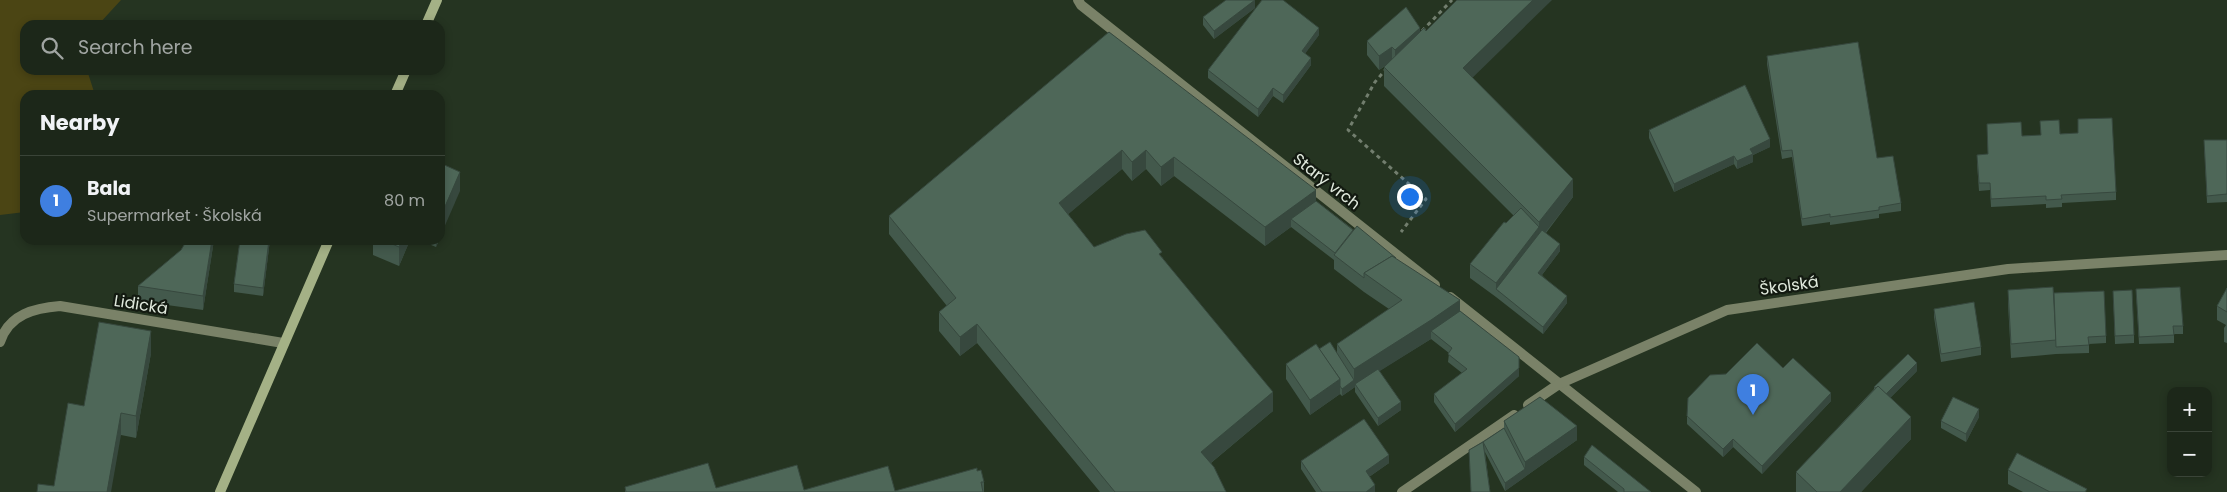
<!DOCTYPE html>
<html lang="en">
<head>
<meta charset="utf-8">
<style>
  body { margin:0; font-family:Poppins,sans-serif; background:#252f22; color:#f1f3f6 }
  .controls { position:absolute; right:15px; bottom:15px; display:grid; overflow:hidden; border-radius:10px; box-shadow:0 2px 8px #0003 }
  .controls button { width:45px; height:45px; display:grid; place-items:center; padding:0; border:0; border-bottom:1px solid #3a4438; background:#1c2719; color:#f1f3f6; font:25px sans-serif }
  .you { position:absolute; left:1409px; top:196px; width:18px; height:18px; margin:-12px; border:4px solid #fff; border-radius:50%; background:#1a73e8; box-shadow:0 0 0 8px #1a73e833 }
  .badge { display:grid; place-items:center; width:32px; height:32px; border-radius:50%; background:#0b8043; color:#fff; font-size:16px; font-weight:700 }
  .pin { position:absolute; translate:-50% -41px; filter:drop-shadow(0 1px 2px #0008) }
  .pin::after { content:''; position:absolute; top:26px; width:18px; height:15px; background:inherit; clip-path:polygon(0 0,100% 0,50% 100%) }
  .list { margin:0; padding:0; list-style:none }
  h2 { display:flex; justify-content:space-between; align-items:center; height:65px; margin:0; padding:0 20px; font-size:21px }
  h2 small { font-size:16px; font-weight:400; color:#a0a5a2 }
  .list li { display:grid; grid-template-columns:32px 1fr auto; gap:15px; align-items:center; box-sizing:border-box; height:90px; padding:0 20px; border-top:1px solid #3a4438 }
  .list b { display:block; font-size:19px; white-space:nowrap }
  .list p { margin:0; font-size:16px; white-space:nowrap; color:#a0a5a2 }
  .list em { font-size:16px; font-style:normal; color:#a0a5a2 }
  .icon { flex:none; width:28px; height:28px; fill:none; stroke:currentColor; stroke-width:2; stroke-linecap:round; stroke-linejoin:round }
  .map { position:relative; flex:none; width:2227px; height:492px; overflow:hidden }
  .search { position:absolute; background:#1c2719; box-shadow:0 2px 8px #0003; left:20px; top:20px; width:425px; height:55px; display:flex; align-items:center; gap:12px; box-sizing:border-box; padding:0 18px; border-radius:15px; color:#a0a5a2; font-size:19px }
  .panel { position:absolute; background:#1c2719; box-shadow:0 2px 8px #0003; left:20px; top:90px; width:425px; height:155px; border-radius:15px }
  .map>svg:first-child { display:block }
  .green { fill:#4b4514 }
  .lines { fill:none; stroke-linecap:round; stroke-linejoin:round }
  .path { stroke:#727e6e; stroke-width:3; stroke-dasharray:4 4; stroke-linecap:butt }
  .street { stroke:#7a8268; stroke-width:10 }
  .secondary { stroke:#a4b186; stroke-width:10 }
  .wall { fill:#43594c }
  .shaded-wall { fill:#37483e }
  .building { fill:#4e6758; stroke:#37483e }
  .labels { text-anchor:middle; stroke-width:4.5; stroke-linejoin:round; paint-order:stroke }
  .street-label { font-size:16px; fill:#e0e9dd; stroke:#131a11 }
</style>
</head>
<body>
<div class="map">
<svg width="2227" height="492" viewBox="0 0 2227 492">
  <rect width="100%" height="100%" fill="#253421"/>
  <polygon class="green" points="0,0 121,0 98,25 25,25 25,70 87,70 95,95 25,95 25,212 0,215"/>
  <g class="lines">
    <g class="path">
      <polyline points="1422,31 1452,0"/>
      <polyline points="1387,68 1375,82 1348,130 1426,199 1401,232"/>
    </g>
    <g class="street">
      <polyline points="1078,0 1081,5 1435,285"/>
      <polyline points="1450,297 1696,492"/>
      <path d="M 0,342 C 9,314 35,308 60,306 L 283,343"/>
      <polyline points="1528,405 1559,384 1727,310 2008,269 2227,255"/>
      <polyline points="1402,492 1514,415"/>
    </g>
    <g class="secondary">
      <polyline points="426,25 437,0"/>
      <polyline points="395,95 406,70"/>
      <polyline points="220,492 329,240"/>
    </g>
  </g>
  <g class="wall">
    <polygon points="1255,8 1214,39 1203,25 1203,17"/>
    <polygon points="1109,32 1316,201 1460,311 1519,376 1455,432 1434,402 1434,394 1462,373 1448,362 1449,353 1431,339 1379,371 1401,410 1378,426 1355,392 1355,387 1342,396 1340,394 1310,415 1286,379 1286,364 1319,349 1337,353 1337,344 1389,309 1364,292 1334,269 1334,260 1291,227 1265,246 1174,176 1161,186 1146,169 1132,181 1122,169 1068,214 1094,247 1162,257 1273,411 1211,463 1226,492 1100,492 977,343 960,356 939,331 939,312 947,306 889,234 889,216"/>
    <polygon points="1420,32 1472,78 1573,197 1546,233 1560,251 1542,275 1567,303 1543,334 1496,297 1470,278 1470,264 1514,216 1384,86 1384,67 1387,65 1379,70 1367,55 1367,41"/>
    <polygon points="1319,35 1305,53 1311,65 1283,103 1273,96 1258,117 1208,78 1208,70"/>
    <polygon points="1767,56 1877,158 1901,203 1901,211 1879,214 1879,218 1830,225 1830,222 1802,226 1792,157 1782,159 1767,64"/>
    <polygon points="2078,119 2116,192 2116,200 2062,203 2062,207 2046,208 2046,204 1991,207 1990,190 1979,191 1977,163 1977,155 1988,154 1987,124 2022,136 2041,135 2040,121 2060,134 2078,133"/>
    <polygon points="1649,130 1770,147 1753,155 1753,162 1737,169 1734,164 1674,192 1649,138"/>
    <polygon points="2204,140 2227,140 2227,202 2207,203"/>
    <polygon points="187,240 214,240 203,310 138,301 138,286 181,250"/>
    <polygon points="240,240 270,240 263,296 234,292 234,284"/>
    <polygon points="373,240 410,240 399,266 373,255"/>
    <polygon points="419,240 439,240 436,247"/>
    <polygon points="2227,288 2227,343 2224,342 2224,328 2226,325 2217,320 2217,306"/>
    <polygon points="2136,289 2183,326 2183,334 2174,334 2174,343 2139,344"/>
    <polygon points="2008,290 2054,293 2106,336 2106,343 2089,344 2089,353 2056,354 2011,358 2008,304"/>
    <polygon points="2113,291 2134,335 2134,343 2115,344"/>
    <polygon points="1934,309 1981,347 1981,355 1941,362 1934,317"/>
    <polygon points="151,353 136,438 121,435 54,486 84,406"/>
    <polygon points="1783,368 1831,401 1762,474 1733,447 1723,457 1687,424 1687,416 1726,374"/>
    <polygon points="1917,371 1890,398 1911,439 1861,492 1796,492 1796,472 1874,389 1874,387"/>
    <polygon points="1979,417 1966,442 1941,428 1941,421"/>
    <polygon points="1504,421 1577,440 1505,491 1485,452 1490,492 1471,492 1469,450 1504,428"/>
    <polygon points="1584,457 1651,492 1618,492 1584,465"/>
    <polygon points="1301,461 1389,463 1369,477 1375,492 1316,492 1301,469"/>
    <polygon points="2008,470 2087,492 2023,492 2008,484"/>
    <polygon points="977,471 984,482 984,492 625,492 625,487 895,491"/>
  </g>
  <g class="shaded-wall">
    <polygon points="1255,0 1255,8 1214,39 1214,31"/>
    <polygon points="1533,0 1552,0 1463,87 1463,68"/>
    <polygon points="1319,28 1319,35 1302,58 1302,51"/>
    <polygon points="1420,28 1420,42 1395,64 1395,50"/>
    <polygon points="1392,47 1392,61 1379,70 1379,56"/>
    <polygon points="1311,58 1311,65 1283,103 1283,95"/>
    <polygon points="1273,88 1273,96 1258,117 1258,109"/>
    <polygon points="1770,139 1770,147 1753,155 1753,162 1737,169 1737,161 1750,149"/>
    <polygon points="1122,150 1122,169 1059,222 1059,203"/>
    <polygon points="1146,150 1146,169 1132,181 1132,162"/>
    <polygon points="1734,156 1734,164 1674,192 1674,184"/>
    <polygon points="1174,157 1174,176 1161,186 1161,167"/>
    <polygon points="460,172 460,191 440,237 440,218"/>
    <polygon points="1573,179 1573,197 1499,292 1496,289 1496,283 1539,227 1539,222"/>
    <polygon points="1316,190 1316,209 1291,219 1291,227 1265,246 1265,227"/>
    <polygon points="212,240 214,240 203,310 203,296"/>
    <polygon points="269,240 270,240 263,296 263,288"/>
    <polygon points="402,240 410,240 399,266 399,247"/>
    <polygon points="436,240 439,240 436,247"/>
    <polygon points="1560,244 1560,251 1538,280 1538,273"/>
    <polygon points="1567,296 1567,303 1543,334 1543,327"/>
    <polygon points="1460,300 1460,319 1431,331 1431,339 1356,386 1355,384 1355,387 1342,396 1342,389 1354,380 1354,369"/>
    <polygon points="977,324 977,343 960,356 960,337"/>
    <polygon points="151,331 151,353 136,438 136,416"/>
    <polygon points="1519,357 1519,376 1455,432 1455,424"/>
    <polygon points="1917,363 1917,371 1886,402 1886,394"/>
    <polygon points="1340,379 1340,394 1310,415 1310,400"/>
    <polygon points="1273,392 1273,411 1201,471 1201,452"/>
    <polygon points="1831,393 1831,401 1762,474 1762,466"/>
    <polygon points="1401,402 1401,410 1378,426 1378,418"/>
    <polygon points="1979,409 1979,417 1966,442 1966,434"/>
    <polygon points="121,413 121,435 111,492 107,492"/>
    <polygon points="1911,417 1911,439 1861,492 1840,492"/>
    <polygon points="1577,426 1577,440 1505,491 1505,483 1525,469 1525,462"/>
    <polygon points="1733,439 1733,447 1723,457 1723,449"/>
    <polygon points="1389,455 1389,463 1366,479 1366,471"/>
    <polygon points="1375,485 1375,492 1366,492"/>
  </g>
  <g class="building">
    <polygon points="1226,0 1255,0 1214,31 1203,17"/>
    <polygon points="1262,0 1283,0 1319,28 1302,51 1311,58 1283,95 1273,88 1258,109 1208,70"/>
    <polygon points="1457,0 1533,0 1463,68 1573,179 1539,222 1384,67 1424,28 1426,31"/>
    <polygon points="1406,7 1420,28 1395,50 1392,47 1379,56 1367,41"/>
    <polygon points="1109,32 1316,190 1265,227 1174,157 1161,167 1146,150 1132,162 1122,150 1059,203 1094,247 1126,234 1145,230 1162,252 1159,254 1273,392 1201,452 1214,467 1226,492 1115,492 977,324 960,337 939,312 956,298 889,216"/>
    <polygon points="1858,42 1877,158 1893,156 1901,203 1879,207 1879,210 1830,217 1830,214 1802,219 1792,150 1782,151 1767,56"/>
    <polygon points="1745,85 1770,139 1750,149 1753,154 1737,161 1734,156 1674,184 1649,130"/>
    <polygon points="2112,118 2116,192 2061,195 2062,199 2046,200 2046,196 1991,199 1990,183 1979,183 1977,155 1988,154 1987,124 2021,122 2022,136 2041,135 2040,121 2059,120 2060,134 2078,133 2078,119"/>
    <polygon points="2204,140 2227,140 2227,194 2207,196"/>
    <polygon points="440,163 460,172 440,218"/>
    <polygon points="1316,201 1353,230 1335,253 1291,219"/>
    <polygon points="1521,208 1539,227 1496,283 1470,264 1504,222 1506,223"/>
    <polygon points="1357,226 1396,258 1392,256 1364,273 1364,278 1334,255"/>
    <polygon points="1542,230 1560,244 1538,273 1567,296 1543,327 1496,289"/>
    <polygon points="187,240 212,240 203,296 138,286 181,250"/>
    <polygon points="240,240 269,240 263,288 234,284"/>
    <polygon points="383,240 402,240 399,247"/>
    <polygon points="1392,256 1460,300 1431,320 1354,369 1337,344 1402,300 1364,273"/>
    <polygon points="2053,287 2056,340 2011,344 2008,290"/>
    <polygon points="2180,287 2183,326 2173,326 2174,335 2139,337 2136,289"/>
    <polygon points="2227,288 2227,312 2217,306"/>
    <polygon points="2132,290 2134,335 2115,336 2113,291"/>
    <polygon points="2104,291 2106,336 2088,337 2089,345 2056,347 2054,293"/>
    <polygon points="1974,302 1981,347 1941,354 1934,309"/>
    <polygon points="1460,311 1519,357 1519,368 1455,424 1434,394 1467,369 1448,354 1452,348 1431,331"/>
    <polygon points="99,322 151,331 136,416 121,413 107,492 37,492 38,484 54,486 68,403 84,406"/>
    <polygon points="1330,342 1354,380 1342,389 1340,386 1340,379 1319,349"/>
    <polygon points="1757,343 1783,368 1793,358 1831,393 1762,466 1733,439 1723,449 1687,416 1688,398 1710,375 1726,374"/>
    <polygon points="1316,344 1340,379 1310,400 1286,364"/>
    <polygon points="1908,354 1917,363 1886,394 1878,386 1876,388 1874,387"/>
    <polygon points="1378,369 1401,402 1378,418 1355,384"/>
    <polygon points="1878,386 1911,417 1840,492 1817,492 1796,472"/>
    <polygon points="1540,397 1577,426 1525,462 1504,421"/>
    <polygon points="1953,397 1979,409 1966,434 1941,421"/>
    <polygon points="1364,419 1389,455 1366,471 1375,485 1366,492 1322,492 1301,461"/>
    <polygon points="1504,428 1525,469 1505,483 1483,442"/>
    <polygon points="1483,442 1490,492 1471,492 1469,450"/>
    <polygon points="1592,445 1651,492 1624,492 1624,489 1584,457"/>
    <polygon points="2017,453 2087,489 2085,492 2050,492 2008,470"/>
    <polygon points="708,463 716,488 797,465 804,490 888,466 895,491 977,468 977,471 981,470 984,482 981,482 983,492 626,492 625,487"/>
  </g>
  <g class="labels">
    <g class="street-label">
      <text transform="translate(1327 181) rotate(38)" y="6">Starý vrch</text>
      <text transform="translate(1789 285) rotate(-8)" y="6">Školská</text>
      <text transform="translate(141 304) rotate(9)" y="6">Lidická</text>
    </g>
  </g>
</svg>
<div class="controls">
<button>+</button>
<button>−</button>
</div>
<div class="you"></div>
<div class="pin badge" style="left:1753px;top:415px;background:#3f7fe0">1</div>
<div class="search"><svg class="icon" aria-label="search" viewBox="0 0 24 24"><circle cx="10" cy="10" r="6"/><path d="M15 15l6 6"/></svg>Search here</div>
<section class="panel">
<h2>Nearby<small></small></h2>
<ul class="list">
<li><span class="badge" style="background:#3f7fe0">1</span><div><b>Bala</b><p>Supermarket · Školská</p></div><em>80 m</em></li>
</ul>
</section>
</div>
</body>
</html>
